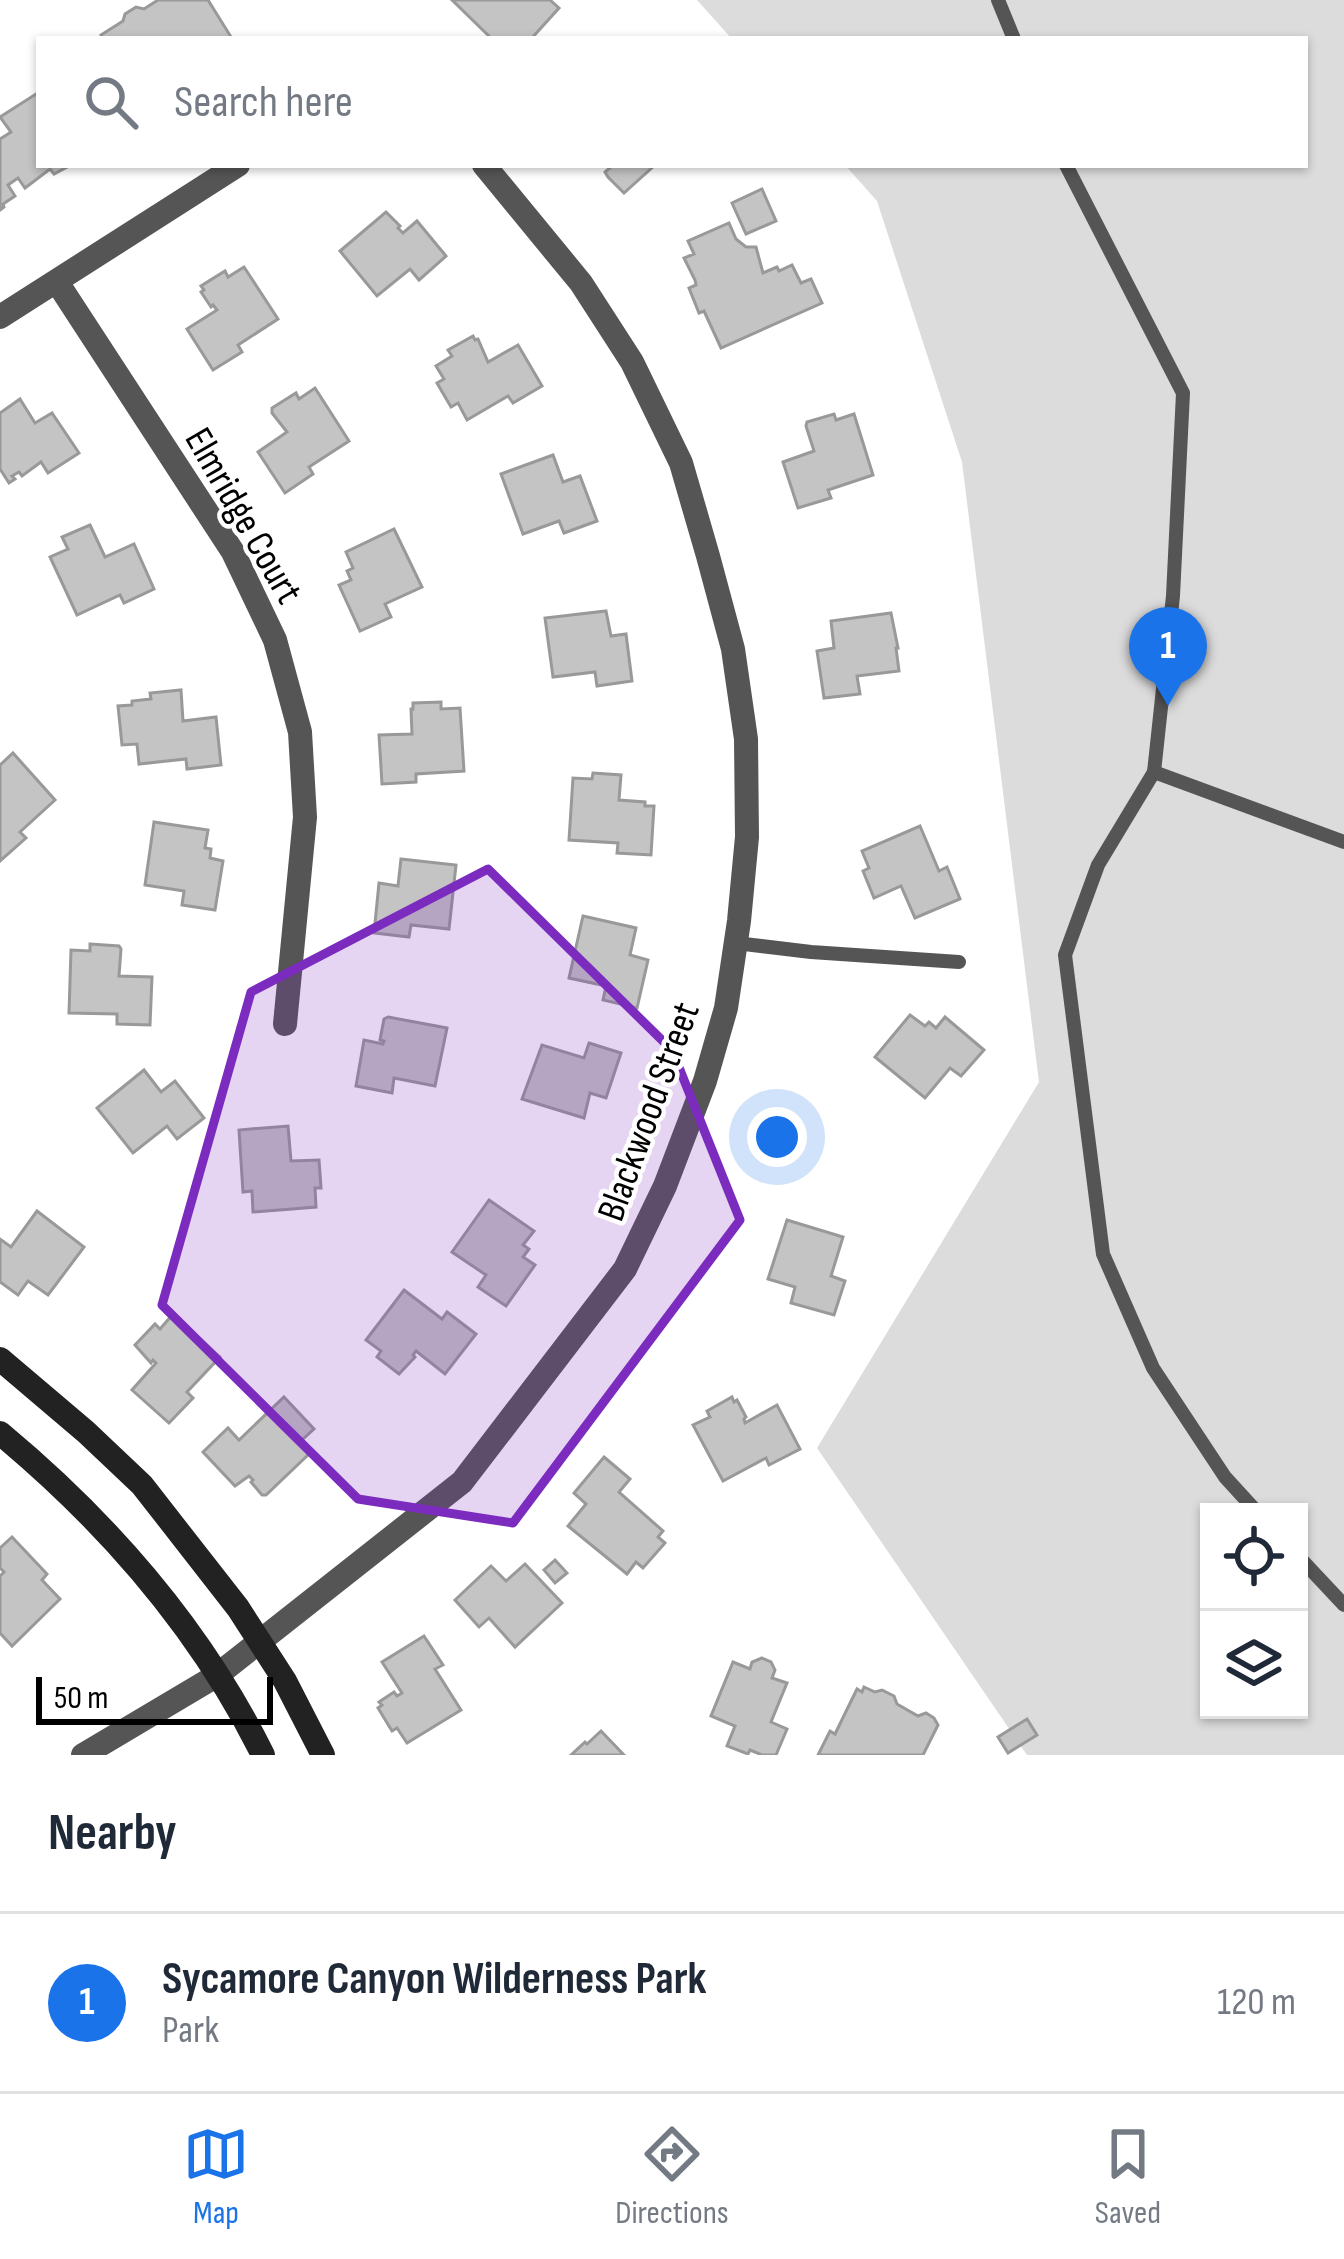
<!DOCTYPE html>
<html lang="en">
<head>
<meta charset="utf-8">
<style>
  body { margin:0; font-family:"Sofia Sans Condensed",sans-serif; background:#f6f6f7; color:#1f2937 }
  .controls { position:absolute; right:36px; bottom:36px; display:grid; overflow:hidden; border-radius:0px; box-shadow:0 3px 9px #0004 }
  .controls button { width:108px; height:108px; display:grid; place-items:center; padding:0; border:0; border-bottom:3px solid #e0e1e3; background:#fff; color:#1f2937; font:60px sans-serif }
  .scale { position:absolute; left:36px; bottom:30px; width:237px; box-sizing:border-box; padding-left:12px; border:6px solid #000; border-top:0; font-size:33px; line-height:42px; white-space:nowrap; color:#000; -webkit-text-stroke:9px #fff; paint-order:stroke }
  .you { position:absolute; left:777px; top:1137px; width:42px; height:42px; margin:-30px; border:9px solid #fff; border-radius:50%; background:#1a73e8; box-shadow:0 0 0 18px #1a73e833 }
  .badge { display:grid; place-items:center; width:78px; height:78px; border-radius:50%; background:#1a73e8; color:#fff; font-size:39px; font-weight:700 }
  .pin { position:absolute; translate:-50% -99px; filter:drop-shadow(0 3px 6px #0008) }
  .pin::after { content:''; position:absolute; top:63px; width:42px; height:36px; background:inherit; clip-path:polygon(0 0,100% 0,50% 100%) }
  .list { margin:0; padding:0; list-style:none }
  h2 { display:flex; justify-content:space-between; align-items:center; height:156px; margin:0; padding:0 48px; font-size:51px }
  h2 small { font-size:39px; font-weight:400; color:#747a83 }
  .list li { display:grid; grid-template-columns:78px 1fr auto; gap:36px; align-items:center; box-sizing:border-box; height:180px; padding:0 48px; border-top:3px solid #e0e1e3 }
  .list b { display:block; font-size:45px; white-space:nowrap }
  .list p { margin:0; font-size:39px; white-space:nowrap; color:#747a83 }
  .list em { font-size:39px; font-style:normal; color:#747a83 }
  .icon { flex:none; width:66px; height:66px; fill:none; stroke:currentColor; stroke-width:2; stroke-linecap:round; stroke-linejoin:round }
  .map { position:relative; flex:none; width:1344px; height:1755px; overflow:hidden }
  .search { position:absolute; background:#fff; box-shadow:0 3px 9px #0004; left:36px; right:36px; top:36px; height:132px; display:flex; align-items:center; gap:30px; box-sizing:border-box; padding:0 42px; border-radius:0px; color:#747a83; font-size:45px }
  .sheet { height:336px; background:#fff }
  nav { display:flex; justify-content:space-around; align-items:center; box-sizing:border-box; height:168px; border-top:3px solid #e0e1e3; background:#fff; font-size:33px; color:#747a83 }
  nav a { display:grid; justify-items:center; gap:6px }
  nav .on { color:#1a73e8 }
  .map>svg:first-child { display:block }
  .green { fill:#dcdcdc; fill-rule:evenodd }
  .building { fill:#c4c4c4; stroke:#999; stroke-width:3 }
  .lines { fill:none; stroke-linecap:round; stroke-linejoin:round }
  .lane { stroke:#555; stroke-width:14 }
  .street { stroke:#555; stroke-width:24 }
  .secondary { stroke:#222; stroke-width:24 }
  .marked { fill:#7b2cbf; fill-opacity:0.2; stroke:#7b2cbf; stroke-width:9; stroke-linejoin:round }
  .labels { text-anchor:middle; stroke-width:9; stroke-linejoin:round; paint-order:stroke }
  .street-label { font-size:39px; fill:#000; stroke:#fff }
</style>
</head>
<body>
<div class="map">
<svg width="1344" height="1755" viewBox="0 0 1344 1755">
  <rect width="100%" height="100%" fill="#fff"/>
  <path class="green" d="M 697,0 L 1344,0 L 1344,1755 L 1027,1755 L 817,1448 L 1039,1082 L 962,462 L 877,201 L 845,165 L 1305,165 L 1305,39 L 732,39 ZM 1209,1512 L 1299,1512 L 1299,1710 L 1209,1710 Z"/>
  <g class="building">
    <polygon points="158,0 208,0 231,37 228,39 103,39 101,35 123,21 125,14 136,7 144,9"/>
    <polygon points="452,0 550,0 559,8 531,39 492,39"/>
    <polygon points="36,94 39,99 39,165 71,165 54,174 50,169 25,188 18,178 8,185 15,196 3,204 4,207 0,210 0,139 11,132 0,117"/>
    <polygon points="609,165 655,165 624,193 608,177 605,172 611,167"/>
    <polygon points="762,189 776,221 746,234 732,203"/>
    <polygon points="386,212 400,226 398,228 403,233 417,221 446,256 419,280 410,269 377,296 340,251"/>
    <polygon points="729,223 736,239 746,247 756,247 763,273 777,267 779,271 792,265 801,283 811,279 822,303 721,348 704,311 699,313 689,288 696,285 695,280 684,258 694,254 688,241"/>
    <polygon points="244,267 278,319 238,345 242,352 213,370 187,329 217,310 213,305 211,307 201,292 204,290 201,286 225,271 228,277"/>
    <polygon points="473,336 475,340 478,339 488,362 518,345 542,386 513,403 508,396 467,420 458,403 451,407 437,383 444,379 436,366 452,356 448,350"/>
    <polygon points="315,388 349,441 309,467 313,474 285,493 258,452 287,432 272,413 272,408 296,393 299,399"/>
    <polygon points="20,399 35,423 52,413 79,453 48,473 41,462 22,476 19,472 12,476 15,479 9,483 0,469 0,413"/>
    <polygon points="834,414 836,420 854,414 873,475 828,490 831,498 798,508 783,462 814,451 806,426 807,422"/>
    <polygon points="553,455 563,482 580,476 597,521 564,533 559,521 523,534 501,474"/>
    <polygon points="90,525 105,557 134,544 154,589 124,603 120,595 77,615 50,557 68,549 62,537"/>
    <polygon points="394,529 422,587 385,604 391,617 360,631 339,585 351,580 347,571 353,568 346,552"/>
    <polygon points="606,611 611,636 626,634 632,681 597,686 595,672 553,677 545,618"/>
    <polygon points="891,613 898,648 896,648 899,671 857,676 860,694 824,698 817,651 834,648 831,621"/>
    <polygon points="181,690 183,721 216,717 221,765 187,769 186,759 139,764 137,744 122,745 118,706 132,705 132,701 151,699 150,693"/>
    <polygon points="441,702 441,709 460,708 464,771 416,774 416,782 382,784 379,735 412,734 411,709 413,709 413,703"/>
    <polygon points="13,753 55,800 20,832 26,838 0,861 0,765"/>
    <polygon points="593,773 621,775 619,800 645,802 645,806 654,806 651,855 617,853 618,843 569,840 573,778 592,779"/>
    <polygon points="154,822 208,830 205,848 211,849 210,858 223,861 215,910 182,905 184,891 145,885"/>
    <polygon points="920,826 939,871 947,867 960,899 915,918 901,886 874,898 863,871 869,868 862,851"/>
    <polygon points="401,859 456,865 449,929 411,925 409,937 374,933 379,883 398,886"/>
    <polygon points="583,916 636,928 630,955 648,960 637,1008 603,1000 606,986 569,978"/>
    <polygon points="90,944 119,946 121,949 119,976 152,977 150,1025 117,1024 117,1014 69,1013 71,950 90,951"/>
    <polygon points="910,1015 925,1026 929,1022 936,1028 945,1017 984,1050 961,1076 950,1068 925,1098 875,1057"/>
    <polygon points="388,1017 447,1028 435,1086 394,1078 392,1093 356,1086 364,1040 383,1044 384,1041 380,1040 384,1019"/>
    <polygon points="589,1043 621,1053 606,1098 590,1093 584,1118 522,1099 542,1045 584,1058"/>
    <polygon points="144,1070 161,1092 175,1081 204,1118 177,1139 167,1126 133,1153 97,1108"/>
    <polygon points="288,1126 291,1161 319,1160 321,1188 315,1188 316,1207 253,1212 252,1191 243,1192 239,1130"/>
    <polygon points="489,1200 534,1231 523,1245 529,1249 523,1257 535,1265 506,1306 478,1287 486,1275 452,1252"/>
    <polygon points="37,1211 84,1247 48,1295 28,1281 18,1295 0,1282 0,1239 11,1247"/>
    <polygon points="787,1220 843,1237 831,1276 845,1281 834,1315 791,1303 795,1287 768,1279"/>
    <polygon points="404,1290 442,1319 447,1312 476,1334 445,1374 416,1351 413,1355 415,1357 399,1374 377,1357 381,1351 366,1340"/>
    <polygon points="173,1314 220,1357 187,1392 193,1398 169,1423 132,1390 156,1363 153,1360 151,1363 135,1345 155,1324 160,1329"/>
    <polygon points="284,1397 314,1429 302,1440 310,1453 266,1495 262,1495 251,1482 253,1480 249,1476 235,1486 203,1452 228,1428 239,1440"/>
    <polygon points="732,1397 734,1402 737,1400 746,1417 744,1419 745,1423 777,1405 800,1449 769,1465 766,1458 723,1481 693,1425 710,1417 707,1411"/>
    <polygon points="604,1457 630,1479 619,1492 663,1531 658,1537 665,1543 643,1568 636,1562 627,1574 568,1526 586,1504 574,1493"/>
    <polygon points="12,1537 47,1574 42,1580 60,1599 12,1646 0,1633 0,1576 4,1572 0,1568 0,1548"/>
    <polygon points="555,1560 567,1573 555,1583 544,1570"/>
    <polygon points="525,1564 562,1603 515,1647 489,1618 479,1627 455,1600 491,1566 506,1581"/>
    <polygon points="424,1636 443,1665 435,1669 461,1710 407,1743 397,1728 392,1731 378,1708 382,1705 379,1702 394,1692 397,1696 402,1693 382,1662"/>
    <polygon points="762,1658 771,1662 775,1670 772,1678 787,1683 771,1722 787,1729 776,1755 762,1755 750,1750 748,1754 727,1746 735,1726 711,1716 733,1662 750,1669 752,1662"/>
    <polygon points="864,1687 875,1692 882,1690 894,1696 897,1704 918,1716 926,1713 934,1718 938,1725 923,1755 818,1755 830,1731 835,1734 857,1689 862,1692"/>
    <polygon points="1027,1719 1037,1735 1008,1753 998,1737"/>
    <polygon points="601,1731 624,1755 571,1755 585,1742 587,1744"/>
  </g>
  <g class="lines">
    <g class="lane">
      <polyline points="998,0 1014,39"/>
      <polyline points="1066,165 1183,393 1173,596 1154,772 1098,865 1065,955 1103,1254 1153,1368 1225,1477 1257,1512"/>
      <polyline points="1154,772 1344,842"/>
      <polyline points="736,943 811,952 959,962"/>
      <polyline points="1299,1557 1344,1605"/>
    </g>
    <g class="street">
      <polyline points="57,282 233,552 275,640 300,732 305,817 285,1024"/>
      <polyline points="0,317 238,165"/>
      <polyline points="83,1755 216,1676 462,1482 625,1269 665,1186 705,1081 726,1008 739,921 747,837 746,739 733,649 708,556 681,463 632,362 581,283 484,165"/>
    </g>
    <g class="secondary">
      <polyline points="0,1359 86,1432 142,1485 238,1608 285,1681 323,1755"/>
      <path d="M 0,1433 C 107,1522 201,1630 263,1755"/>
    </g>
  </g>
  <path class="marked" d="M 488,869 L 672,1050 L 740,1220 L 513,1523 L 358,1499 L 162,1305 L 251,992 Z"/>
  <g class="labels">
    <g class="street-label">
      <text transform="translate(245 515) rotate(60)" y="14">Elmridge Court</text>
      <text transform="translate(647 1111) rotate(-70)" y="14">Blackwood Street</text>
    </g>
  </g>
</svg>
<div class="controls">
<button><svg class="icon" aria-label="locate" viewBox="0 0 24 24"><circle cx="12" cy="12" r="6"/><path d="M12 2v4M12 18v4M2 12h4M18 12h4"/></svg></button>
<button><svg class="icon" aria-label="layers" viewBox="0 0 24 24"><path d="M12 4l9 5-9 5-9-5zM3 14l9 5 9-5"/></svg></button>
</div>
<div class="scale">50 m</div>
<div class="you"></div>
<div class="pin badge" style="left:1168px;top:706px">1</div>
<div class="search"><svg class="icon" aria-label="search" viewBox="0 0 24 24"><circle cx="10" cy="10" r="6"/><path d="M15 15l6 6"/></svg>Search here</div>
</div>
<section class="sheet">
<h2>Nearby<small></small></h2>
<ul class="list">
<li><span class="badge">1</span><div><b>Sycamore Canyon Wilderness Park</b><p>Park</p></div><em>120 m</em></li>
</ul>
</section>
<nav>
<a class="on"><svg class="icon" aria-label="map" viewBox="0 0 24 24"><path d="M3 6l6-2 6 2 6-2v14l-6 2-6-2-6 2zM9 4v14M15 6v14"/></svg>Map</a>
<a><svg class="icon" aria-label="directions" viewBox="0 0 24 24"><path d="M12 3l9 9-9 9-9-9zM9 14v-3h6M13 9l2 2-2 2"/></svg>Directions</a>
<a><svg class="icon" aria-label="saved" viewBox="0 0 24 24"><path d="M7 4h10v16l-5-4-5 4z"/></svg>Saved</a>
</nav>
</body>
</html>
